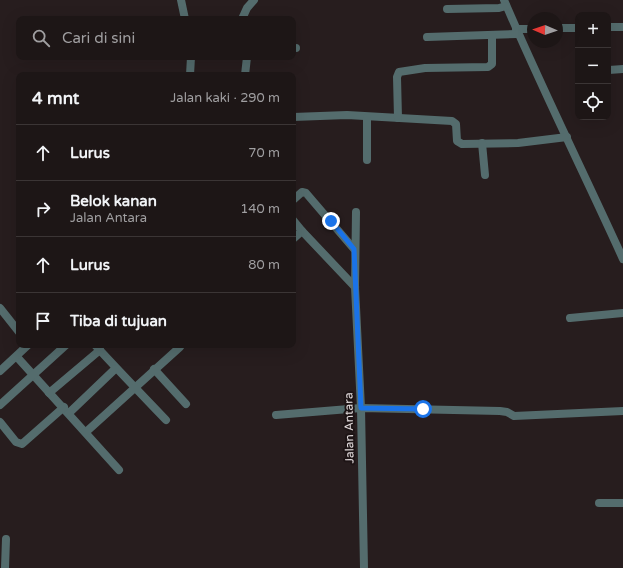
<!DOCTYPE html>
<html lang="id">
<head>
<meta charset="utf-8">
<style>
  body { margin:0; font-family:"Varela Round",sans-serif; background:#251f1f; color:#f1f3f6 }
  .controls { position:absolute; right:12px; top:12px; display:grid; overflow:hidden; border-radius:8px; box-shadow:0 4px 16px #0002 }
  .controls button { width:36px; height:36px; display:grid; place-items:center; padding:0; border:0; border-bottom:1px solid #3b3535; background:#1d1616; color:#f1f3f6; font:20px sans-serif }
  .compass { position:absolute; left:527px; top:12px; width:36px; height:36px; border-radius:50%; background:#1d1616; box-shadow:0 4px 16px #0002; rotate:272deg }
  .stop { position:absolute; width:12px; height:12px; margin:-9px; border:3px solid #1a73e8; border-radius:50%; background:#fff }
  .stop.end { background:#1a73e8; border-color:#fff; box-shadow:0 1px 4px #0008 }
  .list { margin:0; padding:0; list-style:none }
  h2 { display:flex; justify-content:space-between; align-items:center; height:52px; margin:0; padding:0 16px; font-size:17px }
  h2 small { font-size:13px; font-weight:400; color:#a09fa1 }
  .list li { display:grid; grid-template-columns:26px 1fr auto; gap:12px; align-items:center; box-sizing:border-box; height:56px; padding:0 16px; border-top:1px solid #3b3535 }
  .list b { display:block; font-size:15px; white-space:nowrap }
  .list p { margin:0; font-size:13px; white-space:nowrap; color:#a09fa1 }
  .list em { font-size:13px; font-style:normal; color:#a09fa1 }
  .icon { flex:none; width:22px; height:22px; fill:none; stroke:currentColor; stroke-width:2; stroke-linecap:round; stroke-linejoin:round }
  .map { position:relative; flex:none; width:623px; height:568px; overflow:hidden }
  .search { position:absolute; background:#1d1616; box-shadow:0 4px 16px #0002; left:16px; top:16px; width:280px; height:44px; display:flex; align-items:center; gap:10px; box-sizing:border-box; padding:0 14px; border-radius:8px; color:#a09fa1; font-size:15px }
  .panel { position:absolute; background:#1d1616; box-shadow:0 4px 16px #0002; left:16px; top:72px; width:280px; height:276px; border-radius:8px }
  .map>svg:first-child { display:block }
  .lines { fill:none; stroke-linecap:round; stroke-linejoin:round }
  .minor { stroke:#546c6d; stroke-width:8 }
  .route { stroke:#1a73e8; stroke-width:5 }
  .labels { text-anchor:middle; stroke-width:4; stroke-linejoin:round; paint-order:stroke }
  .street-label { font-size:12px; fill:#e1dadb; stroke:#1d1415 }
</style>
</head>
<body>
<div class="map">
<svg width="623" height="568" viewBox="0 0 623 568">
  <rect width="100%" height="100%" fill="#271d1e"/>
  <g class="lines">
    <g class="minor">
      <polyline points="181,0 185,19"/>
      <path d="M 504,0 C 541,87 584,173 623,259"/>
      <polyline points="447,9 499,8 506,6"/>
      <polyline points="242,19 247,8 254,0"/>
      <polyline points="608,27 623,27"/>
      <polyline points="557,28 578,28"/>
      <polyline points="516,29 533,29"/>
      <polyline points="427,37 517,34"/>
      <polyline points="293,48 296,48"/>
      <polyline points="609,70 623,69"/>
      <polyline points="190,75 191,57"/>
      <polyline points="245,75 247,57"/>
      <polyline points="293,117 347,115 452,121 456,124 457,141 462,144 518,143 567,137"/>
      <polyline points="367,118 367,160"/>
      <polyline points="398,118 397,77 399,72 425,68 488,67 492,64 492,35"/>
      <polyline points="482,143 485,175"/>
      <polyline points="293,200 302,192 306,193 354,249"/>
      <polyline points="356,212 355,287 361,408 364,568"/>
      <polyline points="293,220 302,231 293,239"/>
      <polyline points="302,231 355,287"/>
      <polyline points="0,308 19,332"/>
      <polyline points="570,318 623,313"/>
      <path d="M 95,345 C 118,370 142,395 166,420"/>
      <polyline points="17,357 119,470"/>
      <polyline points="154,369 186,404"/>
      <polyline points="0,371 28,345"/>
      <polyline points="49,393 100,350"/>
      <polyline points="0,405 66,345"/>
      <polyline points="69,413 115,369"/>
      <polyline points="276,415 361,408 500,411 507,412 514,416 623,411"/>
      <polyline points="0,422 16,442 22,444 64,407"/>
      <polyline points="86,432 180,347"/>
      <polyline points="599,503 623,503"/>
      <polyline points="5,568 6,539"/>
    </g>
  </g>
  <g class="lines">
    <polyline class="route" points="331,221 354,249 361,408 423,409"/>
  </g>
  <g class="labels">
    <g class="street-label">
      <text transform="translate(349 428) rotate(-91)" y="4">Jalan Antara</text>
    </g>
  </g>
</svg>
<div class="controls">
<button>+</button>
<button>−</button>
<button><svg class="icon" aria-label="locate" viewBox="0 0 24 24"><circle cx="12" cy="12" r="6"/><path d="M12 2v4M12 18v4M2 12h4M18 12h4"/></svg></button>
</div>
<svg class="compass" viewBox="-18 -18 36 36"><path d="M0-13l5 13h-10z" fill="#e53935"/><path d="M0 13l5-13h-10z" fill="#a09fa1"/></svg>
<div class="stop" style="left:423px;top:409px"></div>
<div class="stop end" style="left:331px;top:221px"></div>
<div class="search"><svg class="icon" aria-label="search" viewBox="0 0 24 24"><circle cx="10" cy="10" r="6"/><path d="M15 15l6 6"/></svg>Cari di sini</div>
<section class="panel">
<h2>4 mnt<small>Jalan kaki · 290 m</small></h2>
<ul class="list">
<li><svg class="icon" aria-label="ahead" viewBox="0 0 24 24"><path d="M12 20V5M6 11l6-6 6 6"/></svg><div><b>Lurus</b></div><em>70 m</em></li>
<li><svg class="icon" aria-label="right" viewBox="0 0 24 24"><path d="M7 20v-9h11M14 6l5 5-5 5"/></svg><div><b>Belok kanan</b><p>Jalan Antara</p></div><em>140 m</em></li>
<li><svg class="icon" aria-label="ahead" viewBox="0 0 24 24"><path d="M12 20V5M6 11l6-6 6 6"/></svg><div><b>Lurus</b></div><em>80 m</em></li>
<li><svg class="icon" aria-label="arrive" viewBox="0 0 24 24"><path d="M6 21V4h12l-3 4 3 4H6"/></svg><div><b>Tiba di tujuan</b></div></li>
</ul>
</section>
</div>
</body>
</html>
